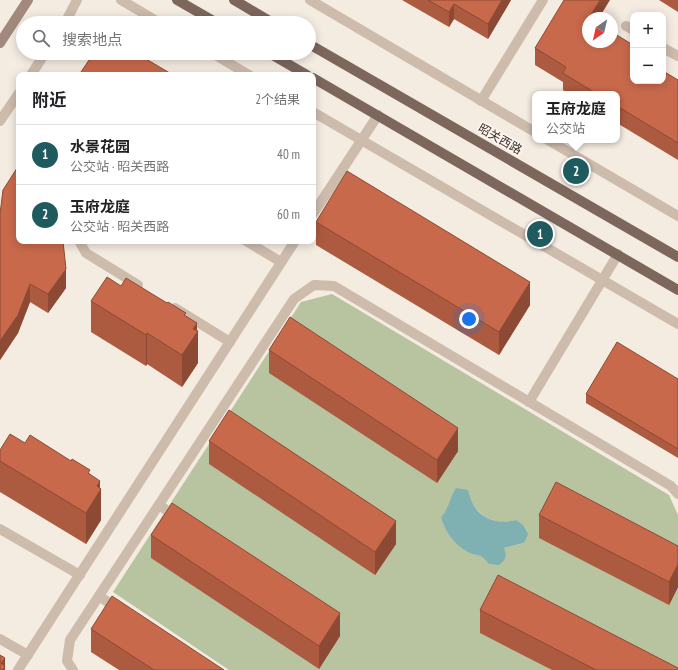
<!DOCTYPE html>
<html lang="zh">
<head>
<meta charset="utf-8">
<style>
  body { margin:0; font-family:"PT Sans Narrow","Noto Sans SC",sans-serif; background:#f6f6f6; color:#202124 }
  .controls { position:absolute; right:12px; top:12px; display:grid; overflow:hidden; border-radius:8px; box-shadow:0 2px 10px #0003 }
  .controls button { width:36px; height:36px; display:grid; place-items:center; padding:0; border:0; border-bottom:1px solid #e0e0e0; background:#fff; color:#202124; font:20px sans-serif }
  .compass { position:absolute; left:582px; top:12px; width:36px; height:36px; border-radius:50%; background:#fff; box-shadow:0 2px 10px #0003; rotate:214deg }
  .you { position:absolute; left:469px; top:319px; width:14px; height:14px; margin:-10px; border:3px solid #fff; border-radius:50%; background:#1a73e8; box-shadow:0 0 0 6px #1a73e833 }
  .badge { display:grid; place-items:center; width:26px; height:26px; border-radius:50%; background:#1f5a5e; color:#fff; font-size:13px; font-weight:700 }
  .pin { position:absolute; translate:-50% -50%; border:2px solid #fff; box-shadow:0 1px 4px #0006 }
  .popup { position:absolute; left:532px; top:91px; width:88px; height:52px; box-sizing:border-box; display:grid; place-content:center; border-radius:8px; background:#fff; filter:drop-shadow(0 1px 3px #0005); font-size:13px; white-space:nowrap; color:#757577 }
  .popup b { font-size:15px; color:#202124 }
  .popup::after { content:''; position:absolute; left:50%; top:100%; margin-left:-8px; border:8px solid transparent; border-top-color:#fff }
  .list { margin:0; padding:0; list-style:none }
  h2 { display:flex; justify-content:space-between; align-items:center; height:52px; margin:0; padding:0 16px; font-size:17px }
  h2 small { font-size:13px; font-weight:400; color:#757577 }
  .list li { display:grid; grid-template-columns:26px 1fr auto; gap:12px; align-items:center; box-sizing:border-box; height:60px; padding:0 16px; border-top:1px solid #e0e0e0 }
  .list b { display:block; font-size:15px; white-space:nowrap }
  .list p { margin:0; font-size:13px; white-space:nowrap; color:#757577 }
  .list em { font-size:13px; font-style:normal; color:#757577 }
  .icon { flex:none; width:22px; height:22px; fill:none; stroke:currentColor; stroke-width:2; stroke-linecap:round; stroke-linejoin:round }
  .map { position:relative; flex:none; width:678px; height:670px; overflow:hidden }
  .search { position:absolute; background:#fff; box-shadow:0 2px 10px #0003; left:16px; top:16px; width:300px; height:44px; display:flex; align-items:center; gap:10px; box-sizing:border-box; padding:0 14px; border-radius:22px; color:#757577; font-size:15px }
  .panel { position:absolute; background:#fff; box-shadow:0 2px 10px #0003; left:16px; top:72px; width:300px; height:172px; border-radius:8px }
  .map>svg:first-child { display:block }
  .green { fill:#b8c4a0; fill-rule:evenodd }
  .water { fill:#7fb0b2 }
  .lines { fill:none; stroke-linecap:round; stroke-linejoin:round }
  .service { stroke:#cdbbac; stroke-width:10 }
  .minor { stroke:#cdbbac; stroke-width:10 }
  .secondary { stroke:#a18a7d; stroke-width:10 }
  .primary { stroke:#7d675c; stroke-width:10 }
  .wall { fill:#ac5a40 }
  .shaded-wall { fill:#8c4a34 }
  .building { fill:#c8694b; stroke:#8c4a34 }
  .labels { text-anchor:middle; stroke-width:4; stroke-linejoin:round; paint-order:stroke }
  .street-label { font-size:12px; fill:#3b302b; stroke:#fbf5ee }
</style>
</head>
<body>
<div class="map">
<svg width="678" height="670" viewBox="0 0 678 670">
  <rect width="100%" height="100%" fill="#f4ebe1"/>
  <path class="green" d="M 332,294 L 669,495 L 678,515 L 678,670 L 229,670 L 113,592 L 301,302 ZM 470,500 C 482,519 494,525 516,520 L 524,543 L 504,548 L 483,555 L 469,552 L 441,517 L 447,510 Z"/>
  <path class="water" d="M 456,488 L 468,490 C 473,515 492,526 516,520 L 523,525 L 528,534 L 524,543 L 504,548 C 507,556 506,560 499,565 L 489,564 C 479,551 480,558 468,552 C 454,545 445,531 441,517 C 450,507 449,499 456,488 Z"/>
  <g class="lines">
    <g class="service">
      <polyline points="79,241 86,253 138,285"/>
      <polyline points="246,241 281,262"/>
      <polyline points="175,308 230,342"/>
      <polyline points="159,505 178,518"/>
      <polyline points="0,529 80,575"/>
      <polyline points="99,596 118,609"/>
      <polyline points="0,639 28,655"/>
    </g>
    <g class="minor">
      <polyline points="121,0 160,23"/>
      <polyline points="310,0 535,132"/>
      <polyline points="65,23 77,0"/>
      <polyline points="626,26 633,30"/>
      <polyline points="663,48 678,56"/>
      <polyline points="212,53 249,75"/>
      <polyline points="31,75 45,53"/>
      <polyline points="481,101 543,0"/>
      <polyline points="313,112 678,324"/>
      <polyline points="0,121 19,93"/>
      <polyline points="548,140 678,216"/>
      <polyline points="313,214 378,115"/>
      <polyline points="529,402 618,254"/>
      <polyline points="18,670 295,241"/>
      <polyline points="73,670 67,661 70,640 294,299 314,285 334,286 671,486 678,494"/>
    </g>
    <polyline class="secondary" points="0,43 28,0"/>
    <g class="primary">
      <polyline points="177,0 217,23"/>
      <polyline points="234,0 273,23"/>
      <polyline points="309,44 678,257"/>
      <polyline points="269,53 307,75"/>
      <polyline points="313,78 678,290"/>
    </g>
  </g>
  <g class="wall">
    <polygon points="402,0 511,0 488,39 454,19 449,27"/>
    <polygon points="659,0 678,0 678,12"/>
    <polygon points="588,18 633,81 678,80 678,160 617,123 617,94 569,94 563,90 563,82 535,65 535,48"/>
    <polygon points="0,214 66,288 48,313 30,302 18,333 0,360"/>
    <polygon points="316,222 530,305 499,355 316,245"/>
    <polygon points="121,286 186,317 197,331 198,363 182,387 147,364 146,366 91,332 91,301"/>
    <polygon points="269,350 458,451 437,483 269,373"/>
    <polygon points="678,379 678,458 586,403 586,394"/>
    <polygon points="209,441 396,544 375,575 209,464"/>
    <polygon points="25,443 90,474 100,489 101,520 86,544 0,492 0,450"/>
    <polygon points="539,515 678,546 678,587 669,605 539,538"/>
    <polygon points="151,535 340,636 319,669 151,558"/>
    <polygon points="480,610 678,670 552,670 480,633"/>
    <polygon points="91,629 224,670 119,670 91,652"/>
  </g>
  <g class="shaded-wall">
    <polygon points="502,0 511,0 488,39 488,24"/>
    <polygon points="600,0 610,0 599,18 589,18"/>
    <polygon points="454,4 454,19 449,27 449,12"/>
    <polygon points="66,269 66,288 48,313 48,294"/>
    <polygon points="530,282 530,305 499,355 499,332"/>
    <polygon points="30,284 30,302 18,333 0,360 0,341"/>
    <polygon points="197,323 197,333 198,331 198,363 182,387 182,355 193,329"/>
    <polygon points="147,333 147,364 146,366 146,335"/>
    <polygon points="458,428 458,451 437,483 437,460"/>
    <polygon points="100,481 100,490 101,489 101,520 86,544 86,513 97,486"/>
    <polygon points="396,521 396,544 375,575 375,552"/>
    <polygon points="678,564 678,587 669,605 669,582"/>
    <polygon points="340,613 340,636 319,669 319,646"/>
    <polygon points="5,658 5,670 1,670 1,663"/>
  </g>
  <g class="building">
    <polygon points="428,0 502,0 488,24 454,4 449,12"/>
    <polygon points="564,0 600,0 589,18 590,18 588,18 588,42 612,42 612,32 633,45 633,50 632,52 633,52 633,81 663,81 663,71 678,80 678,143 617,106 617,94 597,94 563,73 566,67 535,48"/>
    <polygon points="120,53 136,53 173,75 79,75 89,60"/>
    <polygon points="19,165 19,241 63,241 66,269 48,294 30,284 18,315 0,341 0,214 3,190"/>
    <polygon points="347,171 530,282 499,332 316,222"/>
    <polygon points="107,277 121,286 126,278 167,303 168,302 186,313 184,315 197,323 193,329 198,331 182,355 147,333 146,335 91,301"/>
    <polygon points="290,317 458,428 437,460 269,350"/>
    <polygon points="617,342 678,379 678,449 586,394"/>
    <polygon points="229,410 396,521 375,552 209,441"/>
    <polygon points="10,434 25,443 30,435 71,461 72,459 90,470 88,473 100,481 97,486 101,489 86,513 0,461 0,450"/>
    <polygon points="556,482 678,546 678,564 669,582 539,515"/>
    <polygon points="172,503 340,613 319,646 151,535"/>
    <polygon points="498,575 678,668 677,670 596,670 480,610"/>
    <polygon points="112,596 224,670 154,670 91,629"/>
    <polygon points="0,655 5,658 1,663 5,666 3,670 0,670"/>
  </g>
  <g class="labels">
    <g class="street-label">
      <text transform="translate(500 139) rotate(30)" y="4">昭关西路</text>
    </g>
  </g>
</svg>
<div class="controls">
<button>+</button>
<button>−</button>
</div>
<svg class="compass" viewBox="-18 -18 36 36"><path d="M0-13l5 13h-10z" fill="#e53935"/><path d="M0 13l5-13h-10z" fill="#757577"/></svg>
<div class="you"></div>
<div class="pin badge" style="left:540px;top:234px">1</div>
<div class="pin badge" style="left:576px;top:171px">2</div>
<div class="popup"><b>玉府龙庭</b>公交站</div>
<div class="search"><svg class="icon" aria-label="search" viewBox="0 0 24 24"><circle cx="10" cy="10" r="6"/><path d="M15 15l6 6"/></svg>搜索地点</div>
<section class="panel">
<h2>附近<small>2个结果</small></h2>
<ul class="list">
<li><span class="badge">1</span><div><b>水景花园</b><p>公交站 · 昭关西路</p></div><em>40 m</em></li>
<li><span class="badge">2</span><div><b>玉府龙庭</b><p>公交站 · 昭关西路</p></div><em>60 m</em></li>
</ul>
</section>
</div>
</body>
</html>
